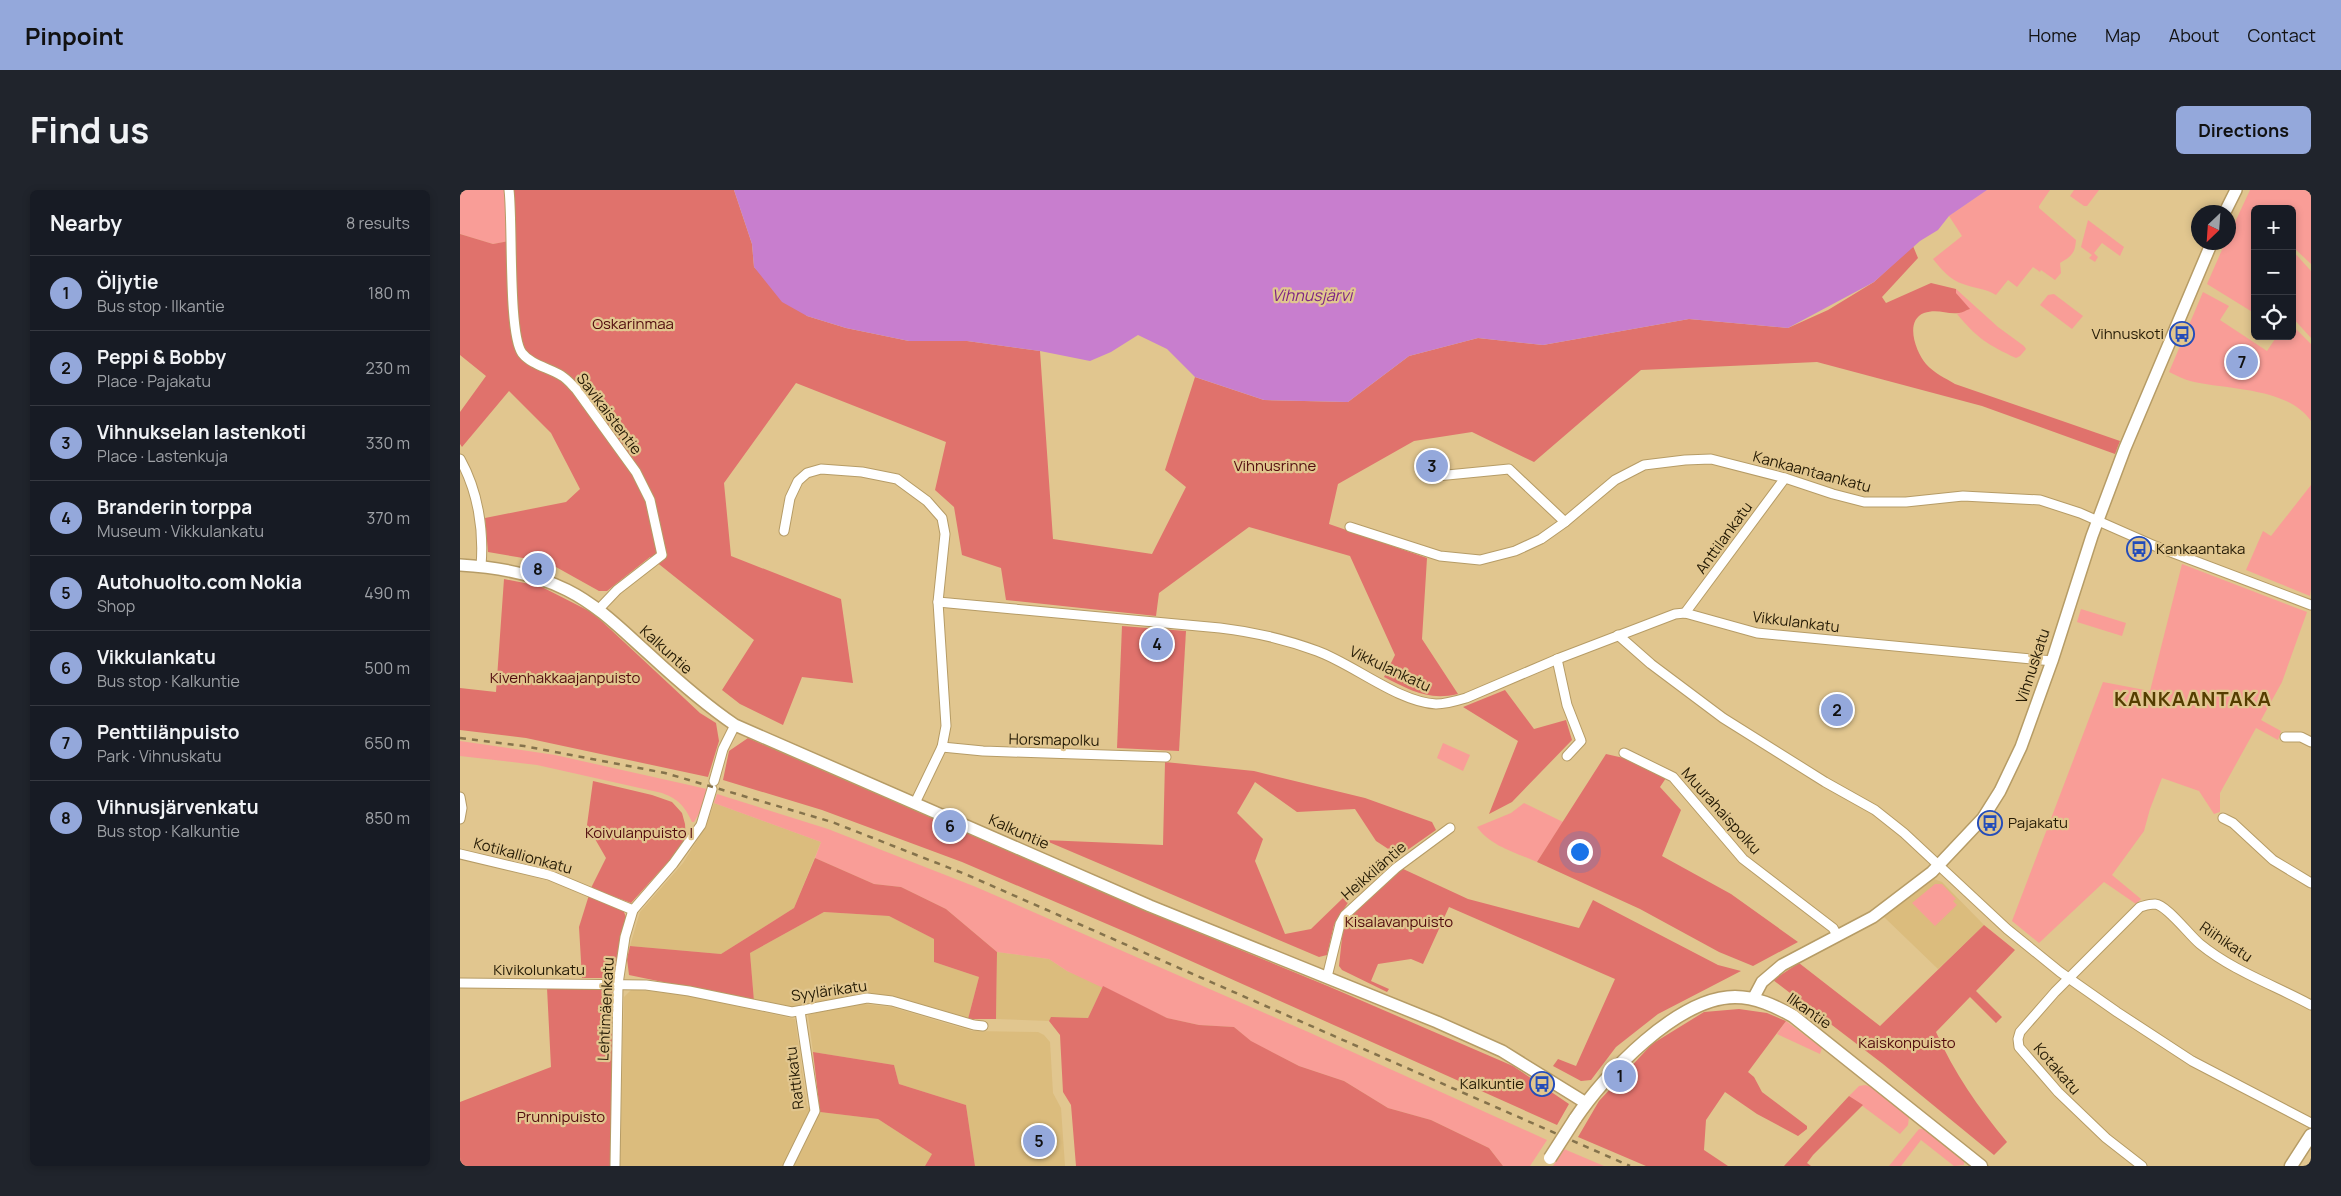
<!DOCTYPE html>
<html lang="en">
<head>
<meta charset="utf-8">
<style>
  body { margin:0; font-family:Manrope,sans-serif; background:#20242c; color:#f1f3f6 }
  .controls { position:absolute; right:15px; top:15px; display:grid; overflow:hidden; border-radius:8px; box-shadow:0 2px 8px #0003 }
  .controls button { width:45px; height:45px; display:grid; place-items:center; padding:0; border:0; border-bottom:1px solid #363941; background:#171b24; color:#f1f3f6; font:25px sans-serif }
  .compass { position:absolute; left:1731px; top:15px; width:45px; height:45px; border-radius:50%; background:#171b24; box-shadow:0 2px 8px #0003; rotate:205deg }
  .you { position:absolute; left:1119px; top:661px; width:18px; height:18px; margin:-12px; border:4px solid #fff; border-radius:50%; background:#1a73e8; box-shadow:0 0 0 8px #1a73e833 }
  .badge { display:grid; place-items:center; width:32px; height:32px; border-radius:50%; background:#94a8db; color:#111; font-size:16px; font-weight:700 }
  .pin { position:absolute; translate:-50% -50%; border:2px solid #fff; box-shadow:0 1px 5px #0006 }
  .list { margin:0; padding:0; list-style:none }
  h2 { display:flex; justify-content:space-between; align-items:center; height:65px; margin:0; padding:0 20px; font-size:21px }
  h2 small { font-size:16px; font-weight:400; color:#9ea1a6 }
  .list li { display:grid; grid-template-columns:32px 1fr auto; gap:15px; align-items:center; box-sizing:border-box; height:75px; padding:0 20px; border-top:1px solid #363941 }
  .list b { display:block; font-size:19px; white-space:nowrap }
  .list p { margin:0; font-size:16px; white-space:nowrap; color:#9ea1a6 }
  .list em { font-size:16px; font-style:normal; color:#9ea1a6 }
  .icon { flex:none; width:28px; height:28px; fill:none; stroke:currentColor; stroke-width:2; stroke-linecap:round; stroke-linejoin:round }
  .map { position:relative; flex:none; width:1851px; height:976px; overflow:hidden; border-radius:8px }
  header { display:flex; align-items:center; gap:30px; box-sizing:border-box; height:70px; padding:0 25px; background:#94a8db; color:#111 }
  header strong { font-size:24px }
  nav { display:flex; gap:28px; margin-inline-start:auto; font-size:18px }
  .intro { display:flex; align-items:center; justify-content:space-between; box-sizing:border-box; height:120px; padding:0 30px }
  h1 { margin:0; font-size:35px }
  .button { padding:12px 22px; border-radius:8px; background:#94a8db; color:#111; font-size:18px; font-weight:700 }
  main { display:flex; gap:30px; padding:0 30px }
  aside { flex:1; background:#171b24; border-radius:8px; box-shadow:0 2px 8px #0003 }
  .map>svg:first-child { display:block }
  .built { fill:#dbbc7d }
  .green { fill:#f99d97 }
  .forest { fill:#e0726c }
  .water { fill:#c87ece }
  .lines { fill:none; stroke-linecap:round; stroke-linejoin:round }
  .minor-casing { stroke:#b69c66; stroke-width:11 }
  .tertiary-casing { stroke:#b69c66; stroke-width:14 }
  .secondary-casing { stroke:#b69c66; stroke-width:15 }
  .minor { stroke:#fff; stroke-width:9 }
  .tertiary { stroke:#fff; stroke-width:11 }
  .secondary { stroke:#fff; stroke-width:12 }
  .rail { stroke:#85734c; stroke-width:2.5; stroke-dasharray:6 6; stroke-linecap:butt }
  .secondary-bridge-casing { stroke:#b69c66; stroke-width:15; stroke-linecap:butt }
  .secondary-bridge { stroke:#fff; stroke-width:12 }
  .labels { text-anchor:middle; stroke-width:4.5; stroke-linejoin:round; paint-order:stroke }
  .park-label { font-size:15px; fill:#500a0d; stroke:#e1c68f }
  .poi-label { font-size:15px; fill:#251b05; stroke:#e1c68f; text-anchor:end }
  .street-label { font-size:15px; fill:#251b05; stroke:#e1c68f }
  .water-label { font-size:16px; font-style:italic; fill:#7d2485; stroke:#e1c68f }
  .district-label { font-size:20px; font-weight:bold; letter-spacing:1px; fill:#543d00; stroke:#e1c68f }
</style>
</head>
<body>
<header>
<strong>Pinpoint</strong>
<nav><a>Home</a><a>Map</a><a>About</a><a>Contact</a></nav>
</header>
<div class="intro"><h1>Find us</h1><a class="button">Directions</a></div>
<main>
<aside>
<h2>Nearby<small>8 results</small></h2>
<ul class="list">
<li><span class="badge">1</span><div><b>Öljytie</b><p>Bus stop · Ilkantie</p></div><em>180 m</em></li>
<li><span class="badge">2</span><div><b>Peppi &amp; Bobby</b><p>Place · Pajakatu</p></div><em>230 m</em></li>
<li><span class="badge">3</span><div><b>Vihnukselan lastenkoti</b><p>Place · Lastenkuja</p></div><em>330 m</em></li>
<li><span class="badge">4</span><div><b>Branderin torppa</b><p>Museum · Vikkulankatu</p></div><em>370 m</em></li>
<li><span class="badge">5</span><div><b>Autohuolto.com Nokia</b><p>Shop</p></div><em>490 m</em></li>
<li><span class="badge">6</span><div><b>Vikkulankatu</b><p>Bus stop · Kalkuntie</p></div><em>500 m</em></li>
<li><span class="badge">7</span><div><b>Penttilänpuisto</b><p>Park · Vihnuskatu</p></div><em>650 m</em></li>
<li><span class="badge">8</span><div><b>Vihnusjärvenkatu</b><p>Bus stop · Kalkuntie</p></div><em>850 m</em></li>
</ul>
</aside>
<div class="map">
<svg width="1851" height="976" viewBox="0 0 1851 976">
  <rect width="100%" height="100%" fill="#e1c68f"/>
  <g class="built">
    <polygon points="254,613 361,652 334,718 261,764 170,756 180,722 223,673 246,636"/>
    <polygon points="1474,689 1482,692 1524,735 1478,779 1424,727"/>
    <polygon points="364,722 429,726 474,749 474,772 519,787 508,829 411,804 396,805 333,819 294,811 290,763"/>
    <polygon points="537,762 589,769 607,781 643,796 628,828 592,827 589,831 536,829"/>
    <polygon points="172,799 230,806 335,829 347,916 360,922 418,929 472,964 465,976 160,976 164,807"/>
    <polygon points="395,813 431,817 512,841 578,842 584,845 590,852 593,903 601,918 605,976 515,976 506,915 439,894 434,875 353,862 348,825"/>
  </g>
  <g class="green">
    <polygon points="0,0 51,0 49,51 33,54 0,44"/>
    <path d="M 1527,0 L 1590,0 L 1579,16 L 1579,18 L 1616,50 C 1615,63 1612,66 1600,73 L 1601,83 L 1595,90 L 1581,80 L 1580,82 L 1573,77 L 1557,97 L 1548,90 L 1536,105 C 1525,98 1515,99 1503,94 C 1490,90 1481,79 1473,69 L 1502,46 L 1489,26 Z"/>
    <polygon points="1614,0 1639,0 1627,16 1624,16 1610,6"/>
    <polygon points="1790,0 1851,0 1851,74 1832,56 1832,19 1795,19 1794,123 1747,94 1765,53 1768,52 1769,45"/>
    <polygon points="1628,30 1664,57 1660,66 1642,53 1634,63 1638,67 1635,72 1629,68 1632,65 1621,57"/>
    <polygon points="1832,60 1851,81 1851,148 1832,127"/>
    <path d="M 1496,99 L 1538,137 L 1564,156 L 1566,159 L 1560,166 L 1556,168 C 1528,155 1517,148 1497,124 L 1509,119 L 1496,103 Z"/>
    <path d="M 1743,102 L 1769,116 L 1760,130 L 1807,161 L 1817,146 L 1832,146 L 1832,135 L 1851,154 L 1851,231 C 1828,197 1767,200 1730,191 C 1723,189 1716,185 1709,182 Z"/>
    <polygon points="1594,104 1623,126 1612,139 1580,115 1588,105"/>
    <polygon points="1851,295 1851,399 1850,406 1786,380 1803,341 1811,346"/>
    <polygon points="1722,374 1847,422 1822,492 1801,530 1821,541 1818,550 1796,538 1760,603 1760,622 1754,624 1739,601 1702,588 1690,619 1684,641 1652,685 1681,709 1676,714 1644,692 1579,753 1552,731 1643,492 1690,501"/>
    <polygon points="1621,419 1666,433 1662,446 1617,432"/>
    <path d="M 0,551 L 95,565 L 247,599 L 240,622 L 234,632 L 232,632 C 225,616 218,609 202,603 L 77,575 L 0,566 Z"/>
    <polygon points="983,553 1010,565 1003,581 977,568"/>
    <polygon points="257,604 368,639 516,697 846,841 1087,950 1070,976 1043,976 1029,958 971,930 928,918 884,891 839,876 792,852 774,837 739,835 707,828 607,781 589,769 537,762 486,719 441,697 414,694 355,668 361,652 254,613"/>
    <path d="M 1064,613 L 1103,632 L 1077,672 C 1057,663 1030,656 1017,637 L 1051,623 Z"/>
    <polygon points="1475,694 1482,694 1496,709 1493,711 1497,715 1475,736 1452,713"/>
    <polygon points="1326,831 1362,858 1360,864 1317,844"/>
    <polygon points="1405,895 1412,897 1449,927 1448,935 1440,944 1389,906 1399,896"/>
    <polygon points="1459,939 1464,939 1504,971 1504,975 1494,976 1461,950 1441,976 1429,976"/>
    <polygon points="1104,959 1144,976 1093,976"/>
  </g>
  <g class="forest">
    <path d="M 51,0 L 274,0 L 292,54 L 294,77 L 347,126 L 386,138 L 449,151 L 507,151 L 580,161 L 593,349 L 692,364 L 726,297 L 705,280 L 735,187 L 804,210 L 888,212 L 949,166 L 1018,148 L 1083,155 L 1229,129 L 1328,138 L 1368,120 L 1414,92 L 1453,56 L 1458,68 L 1422,107 L 1426,113 L 1471,93 L 1496,99 L 1496,103 L 1510,119 C 1506,120 1502,123 1499,123 C 1487,125 1478,118 1464,123 C 1444,131 1456,162 1466,174 C 1474,183 1485,188 1495,194 L 1660,251 L 1655,264 L 1522,216 L 1357,172 L 1181,180 L 1074,272 L 1012,242 L 954,251 L 878,294 L 869,334 L 967,368 L 962,449 L 998,504 C 968,511 950,500 924,487 L 935,465 L 890,366 L 789,337 L 699,403 L 696,426 L 546,410 L 541,378 L 502,365 L 494,317 L 475,300 L 486,252 L 336,193 L 264,293 L 271,366 L 381,409 L 393,493 L 342,487 L 323,535 L 280,514 L 262,500 L 294,450 L 190,367 L 147,401 L 139,401 L 96,377 L 63,368 L 28,362 L 25,328 L 106,312 L 120,299 L 91,243 L 49,201 L 2,257 L 0,254 L 0,222 L 26,186 L 0,165 L 0,44 L 33,54 L 49,51 Z"/>
    <polygon points="44,389 80,396 133,423 240,523 256,533 259,551 248,587 66,548 0,540 0,498 36,502"/>
    <polygon points="662,436 726,441 719,561 657,558"/>
    <polygon points="1045,500 1074,539 1106,530 1112,550 1052,612 1029,624 1058,551 1003,517"/>
    <polygon points="288,548 691,723 870,797 1053,876 1109,914 1097,935 675,746 502,672 362,620 263,590 269,561"/>
    <polygon points="1146,564 1168,569 1206,588 1200,597 1221,620 1202,666 1271,704 1338,752 1293,776 1259,762 1180,719 1077,672"/>
    <polygon points="705,572 794,581 905,608 972,632 976,640 939,666 916,651 895,619 837,622 795,592 777,623 803,649 795,671 825,744 851,739 884,707 889,711 874,735 867,765 859,767 584,650 703,655"/>
    <polygon points="133,591 192,605 212,612 222,623 225,634 226,649 218,661 171,713 131,698 146,668 127,635"/>
    <polygon points="355,668 414,694 441,697 486,719 537,762 536,829 508,829 519,787 474,772 474,749 429,726 364,722 290,763 294,811 169,785 167,769 170,756 261,764 334,718"/>
    <polygon points="941,678 1008,709 1119,738 1133,710 1258,775 1281,781 1198,824 1156,857 1131,890 1121,891 1093,876 1098,869 1116,876 1155,789 989,717 963,774 951,769 918,774 911,791 929,799 927,802 882,780 879,776 883,738 894,721"/>
    <polygon points="129,705 163,720 167,729 160,749 155,780 146,788 122,788 119,737"/>
    <path d="M 1524,735 L 1555,760 L 1516,801 L 1542,827 L 1536,833 L 1510,807 L 1476,842 C 1494,883 1518,917 1547,952 L 1534,965 L 1423,874 L 1313,790 L 1339,773 L 1420,836 Z"/>
    <polygon points="643,796 707,828 739,835 774,837 791,851 839,876 884,891 928,918 971,930 1029,958 1043,976 616,976 611,915 603,902 600,845 589,831 591,827 628,828"/>
    <polygon points="87,798 149,798 153,802 151,976 0,976 0,912 91,877"/>
    <polygon points="1279,819 1307,823 1326,831 1288,882 1294,887 1302,902 1347,936 1347,939 1338,946 1297,924 1265,902 1246,930 1244,960 1268,976 1186,976 1118,947 1139,911 1192,854 1244,822"/>
    <polygon points="353,862 434,875 439,894 506,915 515,976 465,976 472,964 418,929 360,922"/>
    <polygon points="1389,906 1403,915 1353,965 1347,973 1351,976 1324,976"/>
  </g>
  <polygon class="water" points="274,0 1527,0 1489,26 1478,40 1460,51 1414,92 1328,138 1229,129 1083,155 1018,148 949,166 888,212 804,210 735,187 707,159 678,145 651,162 630,171 580,161 507,151 449,151 386,138 347,126 322,112 294,77 292,54"/>
  <g class="lines">
    <defs>
      <g id="minor">
        <path d="M 49,0 C 53,32 48,144 62,163 C 71,175 90,178 102,186 C 107,189 112,195 116,199 L 176,282 L 190,310 L 202,365 L 157,400 L 138,420"/>
        <path d="M 0,269 C 18,301 24,340 21,376"/>
        <polyline points="977,286 1049,279 1105,332"/>
        <polyline points="890,337 980,366 1020,370 1055,361 1081,349 1105,332 1155,290 1184,275 1225,270 1251,269 1325,288 1373,304 1404,312 1446,312 1503,306 1580,310 1620,323 1695,356 1851,415"/>
        <polyline points="324,341 330,308 338,291 347,283 361,279 402,282 437,289 467,311 482,328 485,344 478,412 486,536 482,557 455,613"/>
        <path d="M 478,412 L 760,438 C 794,442 825,449 857,461 C 893,474 938,512 976,514 C 986,514 996,511 1006,508 L 1100,468 L 1215,424 L 1225,423 L 1297,443 L 1592,471"/>
        <polyline points="1225,423 1325,288"/>
        <polyline points="1158,445 1191,474 1263,528 1365,592 1415,620 1444,643 1547,739 1600,782 1657,822 1732,871 1851,933"/>
        <polyline points="1097,469 1107,515 1121,551 1107,566"/>
        <polyline points="1825,547 1841,547 1851,552"/>
        <polyline points="482,557 523,561 706,567"/>
        <polyline points="1164,563 1213,587 1283,669 1373,738 1377,745"/>
        <polyline points="254,591 263,559 275,535"/>
        <polyline points="0,607 2,618 0,629"/>
        <polyline points="1763,628 1773,633 1813,670 1851,693"/>
        <polyline points="0,664 89,685 173,720"/>
        <polyline points="867,787 880,734 885,725 936,678 990,638"/>
        <polyline points="0,793 186,795 229,801 332,822 407,808 432,811 514,835 523,836"/>
        <polyline points="155,976 158,794 165,747 173,720 213,674 241,635 252,599"/>
        <polyline points="328,976 355,921 340,821"/>
        <path d="M 1682,976 L 1646,948 L 1598,902 L 1559,857 L 1558,849 L 1560,842 L 1595,802 L 1680,717 C 1684,716 1689,714 1695,714 C 1707,715 1729,745 1740,754 C 1773,781 1814,795 1851,815"/>
      </g>
      <g id="tertiary">
        <polyline points="1765,22 1776,0"/>
        <path d="M 0,375 C 35,377 75,384 107,400 C 139,416 163,441 190,465 C 217,490 244,514 275,535 L 690,716 L 977,832 L 1042,861 L 1126,913"/>
        <polyline points="1293,809 1302,792 1322,775 1413,727 1472,682 1523,628 1540,601 1561,557 1592,471 1632,346 1665,258 1752,52"/>
      </g>
      <g id="secondary">
        <path d="M 1115,929 C 1145,884 1218,807 1275,807 C 1296,807 1315,816 1333,826 L 1521,976"/>
        <polyline points="1831,976 1851,945"/>
      </g>
    </defs>
    <use href="#minor" class="minor-casing"/>
    <use href="#tertiary" class="tertiary-casing"/>
    <use href="#secondary" class="secondary-casing"/>
    <use href="#minor" class="minor"/>
    <use href="#tertiary" class="tertiary"/>
    <use href="#secondary" class="secondary"/>
    <polyline class="rail" points="0,548 64,556 205,583 372,632 505,684 1170,976"/>
    <defs>
      <polyline id="secondary-bridge" points="1090,968 1115,929"/>
    </defs>
    <use href="#secondary-bridge" class="secondary-bridge-casing"/>
    <use href="#secondary-bridge" class="secondary-bridge"/>
  </g>
  <defs>
    <symbol id="bus-ring" viewBox="-11 -11 22 22"><circle r="9.5" fill="#e1c68f" stroke="#234cba" stroke-width="1.5"/><path d="M-5-6H5V4H4V6H2V4H-2V6H-4V4H-5ZM-3.5-4V0h7V-4ZM-3.5 1.2v1.5H-2V1.2ZM2 1.2v1.5H3.5V1.2Z" fill="#234cba"/></symbol>
  </defs>
  <g fill-rule="evenodd">
    <use href="#bus-ring" x="1708" y="130" width="28" height="28"/>
    <use href="#bus-ring" x="1665" y="345" width="28" height="28"/>
    <use href="#bus-ring" x="1516" y="619" width="28" height="28"/>
    <use href="#bus-ring" x="1068" y="880" width="28" height="28"/>
  </g>
  <g class="labels">
    <g class="park-label">
      <text x="173" y="139">Oskarinmaa</text>
      <text x="815" y="281">Vihnusrinne</text>
      <text x="105" y="493">Kivenhakkaajanpuisto</text>
      <text x="179" y="648">Koivulanpuisto I</text>
      <text x="939" y="737">Kisalavanpuisto</text>
      <text x="1447" y="858">Kaiskonpuisto</text>
      <text x="101" y="932">Prunnipuisto</text>
    </g>
    <g class="poi-label">
      <text x="1704" y="149">Vihnuskoti</text>
      <text x="1696" y="364" text-anchor="start">Kankaantaka</text>
      <text x="1548" y="638" text-anchor="start">Pajakatu</text>
      <text x="1064" y="899">Kalkuntie</text>
    </g>
    <g class="street-label">
      <text transform="translate(149 224) rotate(53)" y="5">Savikaistentie</text>
      <text transform="translate(1352 282) rotate(15)" y="5">Kankaantaankatu</text>
      <text transform="translate(1264 348) rotate(-54)" y="5">Anttilankatu</text>
      <text transform="translate(1336 432) rotate(7)" y="5">Vikkulankatu</text>
      <text transform="translate(206 460) rotate(42)" y="5">Kalkuntie</text>
      <text transform="translate(1573 476) rotate(-72)" y="5">Vihnuskatu</text>
      <text transform="translate(930 479) rotate(25)" y="5">Vikkulankatu</text>
      <text transform="translate(594 550) rotate(1)" y="5">Horsmapolku</text>
      <text transform="translate(1261 621) rotate(48)" y="5">Muurahaispolku</text>
      <text transform="translate(559 642) rotate(24)" y="5">Kalkuntie</text>
      <text transform="translate(63 666) rotate(15)" y="5">Kotikallionkatu</text>
      <text transform="translate(914 681) rotate(-41)" y="5">Heikkiläntie</text>
      <text transform="translate(1766 752) rotate(34)" y="5">Riihikatu</text>
      <text x="79" y="785">Kivikolunkatu</text>
      <text transform="translate(369 801) rotate(-8)" y="5">Syylärikatu</text>
      <text transform="translate(146 819) rotate(-87)" y="5">Lehtimäenkatu</text>
      <text transform="translate(1349 821) rotate(35)" y="5">Ilkantie</text>
      <text transform="translate(1597 879) rotate(49)" y="5">Kotakatu</text>
      <text transform="translate(335 888) rotate(-97)" y="5">Rattikatu</text>
    </g>
    <g class="water-label">
      <text x="852" y="111">Vihnusjärvi</text>
    </g>
    <g class="district-label">
      <text x="1733" y="516">KANKAANTAKA</text>
    </g>
  </g>
</svg>
<div class="controls">
<button>+</button>
<button>−</button>
<button><svg class="icon" aria-label="locate" viewBox="0 0 24 24"><circle cx="12" cy="12" r="6"/><path d="M12 2v4M12 18v4M2 12h4M18 12h4"/></svg></button>
</div>
<svg class="compass" viewBox="-18 -18 36 36"><path d="M0-13l5 13h-10z" fill="#e53935"/><path d="M0 13l5-13h-10z" fill="#9ea1a6"/></svg>
<div class="you"></div>
<div class="pin badge" style="left:1160px;top:886px">1</div>
<div class="pin badge" style="left:1377px;top:520px">2</div>
<div class="pin badge" style="left:972px;top:276px">3</div>
<div class="pin badge" style="left:697px;top:454px">4</div>
<div class="pin badge" style="left:579px;top:951px">5</div>
<div class="pin badge" style="left:490px;top:636px">6</div>
<div class="pin badge" style="left:1782px;top:172px">7</div>
<div class="pin badge" style="left:78px;top:379px">8</div>
</div>
</main>
</body>
</html>
